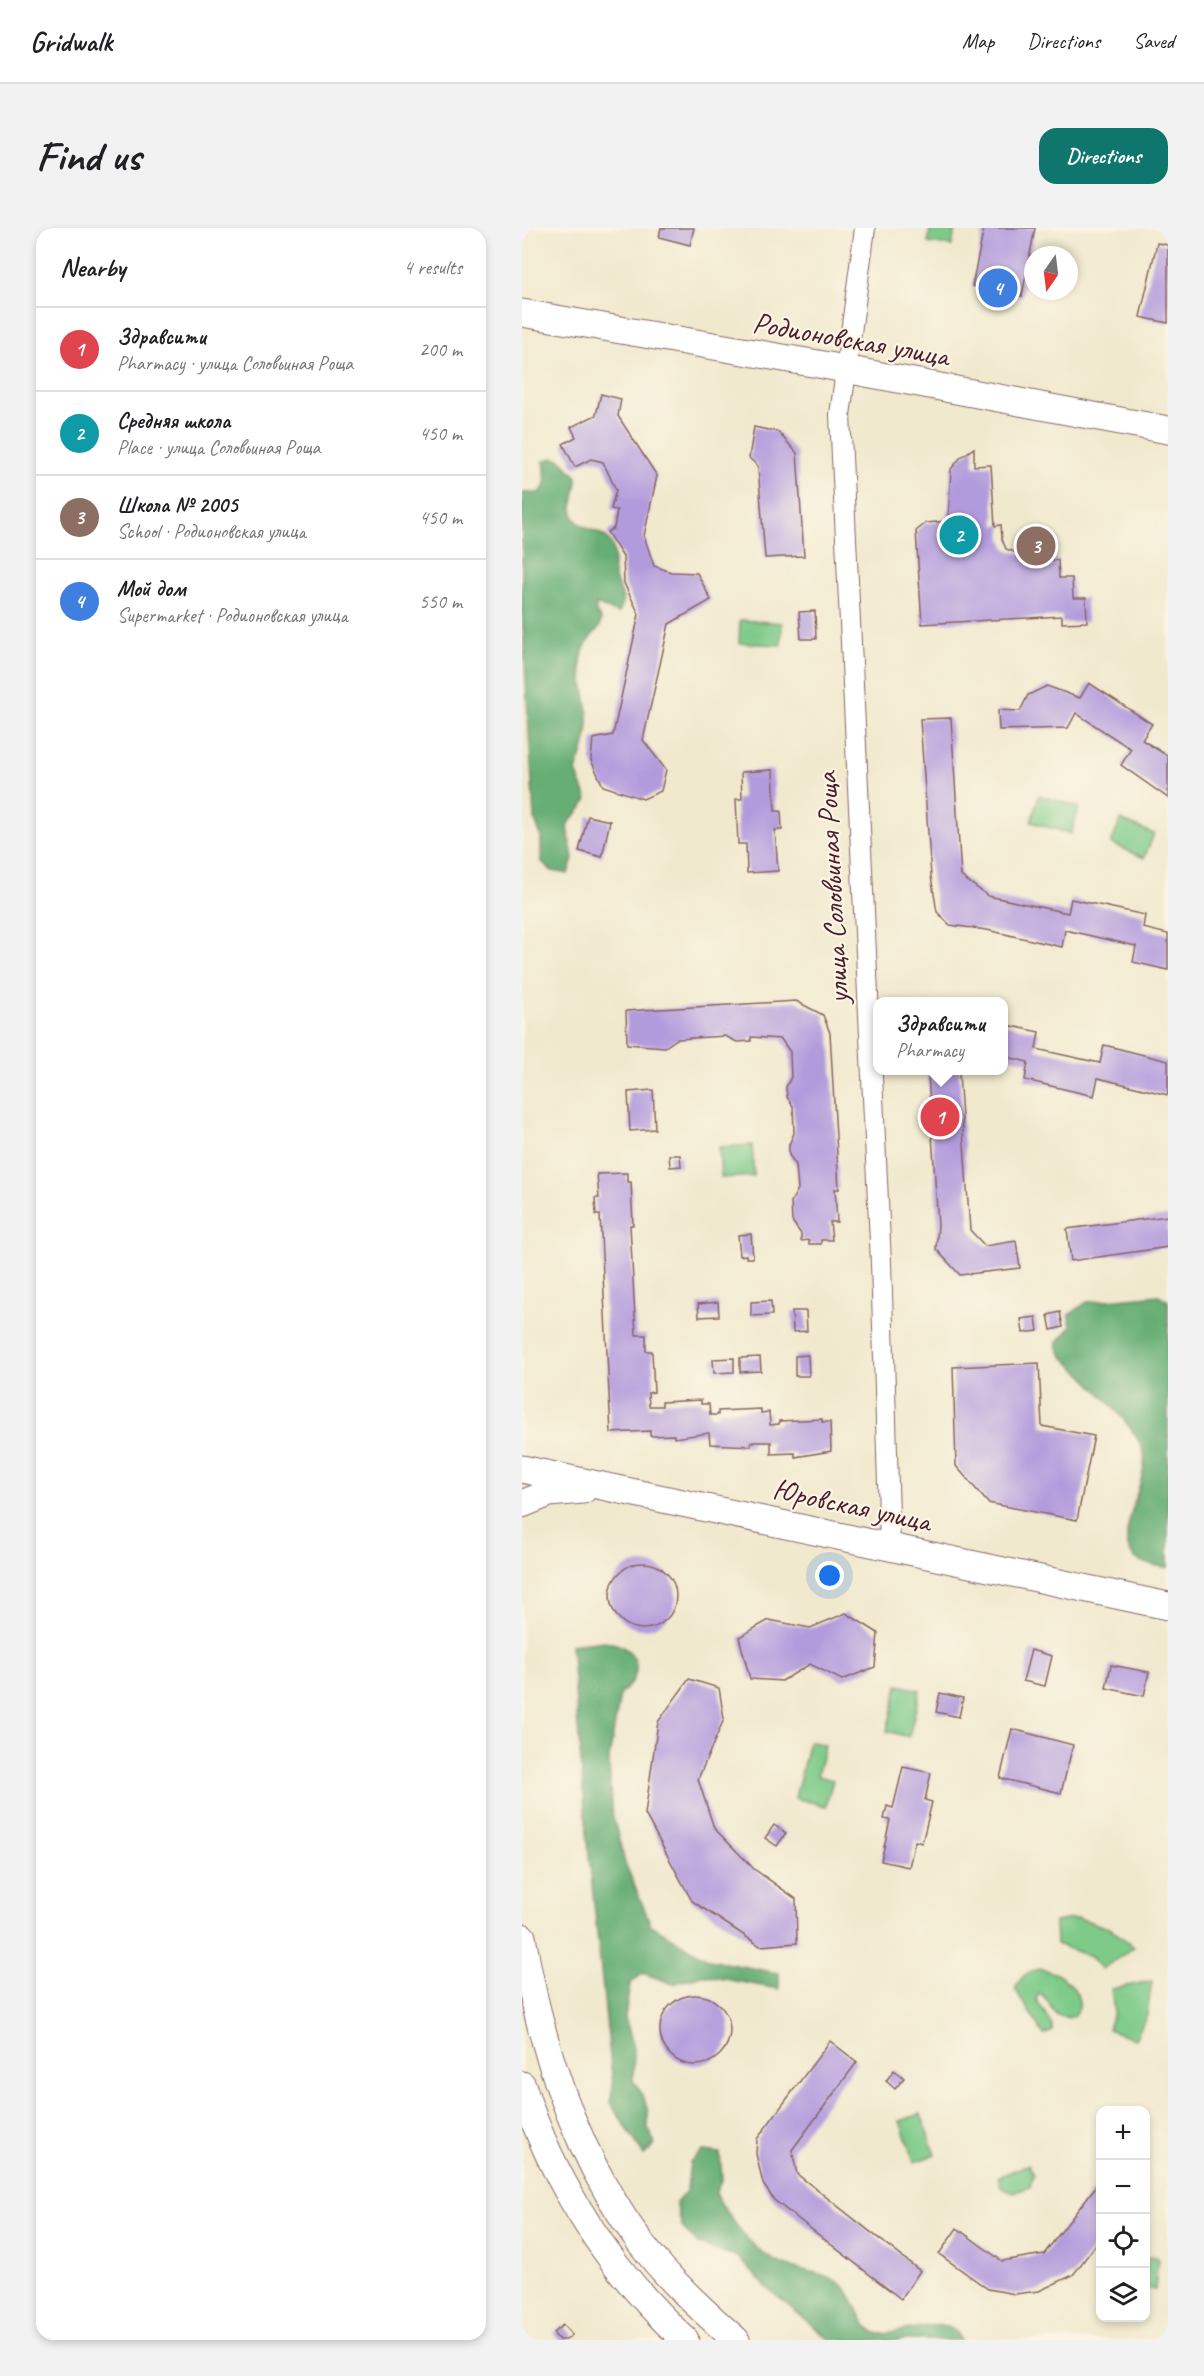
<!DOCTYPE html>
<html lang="en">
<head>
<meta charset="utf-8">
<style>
  body { margin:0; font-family:Caveat,sans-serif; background:#f2f2f2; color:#202124 }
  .controls { position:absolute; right:18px; bottom:18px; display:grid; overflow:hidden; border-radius:12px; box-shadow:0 3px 9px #0003 }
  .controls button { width:54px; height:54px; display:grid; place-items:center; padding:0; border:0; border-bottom:2px solid #e0e0e0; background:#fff; color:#202124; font:30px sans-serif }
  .compass { position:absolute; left:502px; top:18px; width:54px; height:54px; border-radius:50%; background:#fff; box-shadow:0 3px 9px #0003; rotate:194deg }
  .you { position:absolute; left:308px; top:1348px; width:21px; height:21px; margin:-15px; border:4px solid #fff; border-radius:50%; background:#1a73e8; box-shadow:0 0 0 9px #1a73e833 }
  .badge { display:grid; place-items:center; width:39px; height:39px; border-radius:50%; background:#0f766e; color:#fff; font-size:20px; font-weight:700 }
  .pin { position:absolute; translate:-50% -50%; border:3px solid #fff; box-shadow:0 2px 6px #0006 }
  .popup { position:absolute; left:351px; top:769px; width:135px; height:78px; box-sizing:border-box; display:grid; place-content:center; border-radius:12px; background:#fff; filter:drop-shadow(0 2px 4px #0005); font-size:20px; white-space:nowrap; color:#757577 }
  .popup b { font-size:22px; color:#202124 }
  .popup::after { content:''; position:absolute; left:50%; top:100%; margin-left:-12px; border:12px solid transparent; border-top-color:#fff }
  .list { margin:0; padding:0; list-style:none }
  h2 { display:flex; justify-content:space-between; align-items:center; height:78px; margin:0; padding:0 24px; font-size:26px }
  h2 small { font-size:20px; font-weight:400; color:#757577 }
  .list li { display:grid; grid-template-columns:39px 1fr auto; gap:18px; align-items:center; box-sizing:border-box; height:84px; padding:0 24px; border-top:2px solid #e0e0e0 }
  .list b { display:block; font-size:22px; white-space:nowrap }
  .list p { margin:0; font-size:20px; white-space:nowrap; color:#757577 }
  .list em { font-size:20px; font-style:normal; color:#757577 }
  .icon { flex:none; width:33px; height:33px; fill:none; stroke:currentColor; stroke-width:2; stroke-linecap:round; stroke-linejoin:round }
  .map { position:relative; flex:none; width:646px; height:2112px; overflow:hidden; border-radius:18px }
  header { display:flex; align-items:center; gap:36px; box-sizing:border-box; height:84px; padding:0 30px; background:#fff; border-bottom:2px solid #e0e0e0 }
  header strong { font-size:28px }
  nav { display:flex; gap:33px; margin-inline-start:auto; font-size:21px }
  .intro { display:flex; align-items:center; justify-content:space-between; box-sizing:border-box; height:144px; padding:0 36px }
  h1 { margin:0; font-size:42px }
  .button { padding:15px 27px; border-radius:18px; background:#0f766e; color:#fff; font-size:21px; font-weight:700 }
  main { display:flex; gap:36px; padding:0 36px }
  aside { flex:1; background:#fff; border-radius:18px; box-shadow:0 3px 9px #0003 }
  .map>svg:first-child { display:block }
  .green { fill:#7dca89; stroke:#64745a; stroke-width:1.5 }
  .forest { fill:#66ae75; stroke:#586650; stroke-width:1.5 }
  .building { fill:#b29bdd }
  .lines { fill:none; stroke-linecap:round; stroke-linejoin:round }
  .street-casing { stroke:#846664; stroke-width:22 }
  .secondary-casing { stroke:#846664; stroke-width:29 }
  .street { stroke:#fff; stroke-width:20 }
  .secondary { stroke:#fff; stroke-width:27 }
  .labels { text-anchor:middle; stroke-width:4.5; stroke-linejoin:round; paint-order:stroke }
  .street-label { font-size:30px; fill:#4a1f2b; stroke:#fcf5e5 }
</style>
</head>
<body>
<header>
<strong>Gridwalk</strong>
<nav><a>Map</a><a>Directions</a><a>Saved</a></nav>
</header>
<div class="intro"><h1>Find us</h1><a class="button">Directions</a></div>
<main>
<aside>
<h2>Nearby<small>4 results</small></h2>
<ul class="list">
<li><span class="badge" style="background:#e0444e">1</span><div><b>Здравсити</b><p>Pharmacy · улица Соловьиная Роща</p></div><em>200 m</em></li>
<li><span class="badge" style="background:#0f9aa8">2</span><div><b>Средняя школа</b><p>Place · улица Соловьиная Роща</p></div><em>450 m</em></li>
<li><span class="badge" style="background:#8d6e63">3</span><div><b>Школа № 2005</b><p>School · Родионовская улица</p></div><em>450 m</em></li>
<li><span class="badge" style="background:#3f7fe0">4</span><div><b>Мой дом</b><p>Supermarket · Родионовская улица</p></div><em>550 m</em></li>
</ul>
</aside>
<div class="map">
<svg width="646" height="2112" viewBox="0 0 646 2112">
  <rect width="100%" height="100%" fill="#fcf5e5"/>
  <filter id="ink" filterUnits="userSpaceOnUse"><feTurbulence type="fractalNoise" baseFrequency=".0167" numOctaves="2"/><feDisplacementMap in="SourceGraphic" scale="12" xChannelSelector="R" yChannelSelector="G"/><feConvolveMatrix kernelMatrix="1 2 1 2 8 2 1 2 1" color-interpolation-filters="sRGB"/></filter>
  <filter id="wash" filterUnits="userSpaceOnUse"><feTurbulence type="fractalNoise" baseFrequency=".008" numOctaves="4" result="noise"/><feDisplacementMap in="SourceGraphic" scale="24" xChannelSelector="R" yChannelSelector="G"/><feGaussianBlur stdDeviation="1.35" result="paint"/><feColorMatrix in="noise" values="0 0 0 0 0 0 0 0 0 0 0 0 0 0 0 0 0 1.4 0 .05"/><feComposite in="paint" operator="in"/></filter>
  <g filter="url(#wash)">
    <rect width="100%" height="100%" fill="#f1e9ce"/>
    <g class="green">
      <polygon points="408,0 433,0 430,18 406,15"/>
      <polygon points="218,392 260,395 259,417 217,415"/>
      <polygon points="517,567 557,579 549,606 509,594"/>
      <polygon points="599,592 632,606 622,630 589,615"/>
      <polygon points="230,917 232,948 199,950 197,919"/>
      <polygon points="376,1457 398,1462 387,1509 365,1503"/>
      <polygon points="287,1513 303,1517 295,1548 311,1552 304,1578 273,1570"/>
      <polygon points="557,1690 589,1701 612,1719 580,1741 569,1729 534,1716 533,1694"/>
      <path d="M 518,1741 C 565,1749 567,1798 538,1788 C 527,1784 528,1769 517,1765 L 514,1771 L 530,1797 L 530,1803 L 522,1807 L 493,1761 C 499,1748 504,1744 518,1741 Z"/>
      <polygon points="630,1753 625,1787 613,1811 586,1801 592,1783 589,1761"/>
      <polygon points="399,1886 413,1927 392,1934 378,1893"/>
      <polygon points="507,1936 511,1947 508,1959 491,1965 480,1960 476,1949"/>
      <polygon points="629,2029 636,2030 633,2062 624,2060 624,2030"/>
    </g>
    <g class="forest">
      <path d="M 30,230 L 38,231 L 55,249 C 56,261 46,281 53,291 C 60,302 77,302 85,310 C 98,325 88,337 93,350 C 95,358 100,365 101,372 C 101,378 99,381 96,385 L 74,376 L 74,384 L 79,391 L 78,399 C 43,431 67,456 66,494 C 66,511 60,528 54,543 L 65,571 L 61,578 L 45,597 L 51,630 L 46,646 L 30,643 L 19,633 L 19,608 L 12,590 L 0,383 L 0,265 C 6,264 10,266 15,265 C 27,263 23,242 22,233 Z"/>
      <path d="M 637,1067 L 646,1073 L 646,1340 C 635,1337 620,1337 611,1328 C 591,1307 627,1252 622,1226 C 618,1204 571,1157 553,1140 C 544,1131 537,1128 535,1115 L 549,1099 L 547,1087 L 565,1074 Z"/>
      <path d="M 82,1413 C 116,1418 126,1444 98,1466 L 87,1530 L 89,1581 L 103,1635 L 129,1697 L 187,1732 L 257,1745 L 257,1761 L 180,1747 L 151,1756 L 121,1745 L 108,1756 L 103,1789 L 112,1820 L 111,1853 L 121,1867 L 126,1884 L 126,1901 L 133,1916 L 122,1927 L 88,1874 L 91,1858 L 66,1618 L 49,1417 Z"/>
      <path d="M 181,1923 L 198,1925 L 200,1951 L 193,1966 C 210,1992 231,2026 262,2037 C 282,2044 304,2043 321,2058 C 336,2071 336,2096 354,2105 C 369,2112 429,2080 438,2112 L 308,2112 L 244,2059 L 216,2029 L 176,2016 L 160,1999 L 154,1975 L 165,1962 L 168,1934 Z"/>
    </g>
    <g id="blocks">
      <g class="building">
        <polygon points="139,0 172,0 168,17 137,9"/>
        <polygon points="462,0 513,0 500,68 450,58"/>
        <polygon points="635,15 646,17 646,95 618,89"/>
        <polygon points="79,166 99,171 96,188 135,248 122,308 132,338 149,344 175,345 189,372 147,396 121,512 144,542 139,563 121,571 81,558 69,532 71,511 91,507 117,386 102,355 101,329 85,304 92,300 95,282 89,281 94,262 81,234 69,231 53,239 41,216 54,209 49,199 74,187"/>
        <polygon points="232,199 256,204 275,225 282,328 243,330 236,238 227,230"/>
        <polygon points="452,220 452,238 469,237 473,298 479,297 480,311 484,321 498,326 508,325 508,333 536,332 537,350 550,350 551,370 564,370 565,394 540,395 540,388 400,396 394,303 404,295 426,293 429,241 439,229"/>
        <polygon points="293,383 294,411 279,411 277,384"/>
        <polygon points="567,455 630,496 620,512 646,528 646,570 599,537 609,521 554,485 546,500 477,502 476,482 498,483 506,467 525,458 558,470"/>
        <polygon points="429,490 439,648 466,668 546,685 549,671 623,687 621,700 646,706 646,742 611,734 614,718 543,702 540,719 465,702 428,697 415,684 409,648 398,491"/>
        <polygon points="251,542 253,583 259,583 260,602 253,602 256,643 225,645 224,616 216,616 214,571 220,571 219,544"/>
        <polygon points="66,588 88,593 80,629 57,623"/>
        <polygon points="274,773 301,787 308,805 317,961 313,961 315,994 308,994 310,1012 299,1012 299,1016 287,1016 287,1012 279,1013 279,1006 270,993 269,974 276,961 274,937 267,927 267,917 272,905 271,878 265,869 264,859 269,849 268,824 259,811 229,809 229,813 215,814 203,808 155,811 143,819 105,816 104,783"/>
        <polygon points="481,796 517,804 514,821 578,835 582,817 646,833 646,867 576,850 572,868 503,852 506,834 481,828"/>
        <polygon points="417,842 439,842 437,846 448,1002 463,1018 494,1013 498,1040 438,1047 414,1021 416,997 406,847 418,845"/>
        <polygon points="131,862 133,901 108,903 106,864"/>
        <polygon points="147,927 158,927 159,938 148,939"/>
        <polygon points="105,945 105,954 109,954 111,997 108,997 114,1107 124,1107 124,1123 130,1123 132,1164 126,1165 127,1178 140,1178 140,1174 179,1172 179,1176 187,1176 188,1187 196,1187 196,1183 239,1181 239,1185 247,1184 248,1197 257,1196 257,1193 300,1191 300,1194 308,1194 309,1223 273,1229 273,1225 249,1226 249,1214 229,1214 229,1218 188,1216 187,1205 152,1210 152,1207 128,1208 128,1203 89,1205 78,987 74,987 73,970 77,970 75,946"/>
        <polygon points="646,988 646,1019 549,1033 545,1001"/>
        <polygon points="229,1006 231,1030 224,1030 224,1027 218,1028 216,1007"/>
        <polygon points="249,1073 250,1087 229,1088 229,1074"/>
        <polygon points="196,1074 197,1088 177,1089 176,1076"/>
        <polygon points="270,1083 284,1083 285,1103 271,1104"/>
        <polygon points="538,1084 541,1099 529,1102 526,1087"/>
        <polygon points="514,1089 516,1103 501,1105 499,1091"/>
        <polygon points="286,1127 287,1148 273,1148 273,1128"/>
        <polygon points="238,1129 239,1143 218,1144 218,1130"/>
        <polygon points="212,1130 212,1144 192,1145 191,1131"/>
        <polygon points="517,1135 520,1198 572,1208 555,1292 466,1275 434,1238 431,1139"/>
        <circle cx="121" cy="1368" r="33"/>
        <polygon points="324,1385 356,1405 353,1439 320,1452 288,1436 260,1453 228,1451 217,1409 247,1392 288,1400"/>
        <polygon points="509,1422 530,1428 523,1458 501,1453"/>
        <polygon points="589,1437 627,1444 622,1468 584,1460"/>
        <polygon points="167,1451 197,1460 202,1491 176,1551 192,1600 232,1641 274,1671 275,1715 238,1718 170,1673 123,1586 136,1494"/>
        <polygon points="418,1465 441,1470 437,1489 414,1484"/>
        <polygon points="490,1501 551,1517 539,1565 478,1550"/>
        <polygon points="381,1539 409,1545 403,1572 410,1574 400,1615 393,1613 387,1639 359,1633 368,1592 362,1591 365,1578 371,1580"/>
        <polygon points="252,1597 264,1605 255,1618 243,1610"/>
        <circle cx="173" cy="1802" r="35"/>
        <polygon points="308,1813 335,1834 270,1922 275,1946 398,2043 379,2071 252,1972 241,1956 234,1926 235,1911"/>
        <polygon points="372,1842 382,1850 373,1861 364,1853"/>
        <polygon points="578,1953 578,2011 551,2047 517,2063 493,2066 466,2061 417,2026 435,2000 480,2033 522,2026"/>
        <polygon points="41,2097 50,2107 44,2112 37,2112 31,2105"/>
      </g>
    </g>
  </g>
  <g filter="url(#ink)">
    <use href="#blocks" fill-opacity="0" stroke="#846664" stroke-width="1.5"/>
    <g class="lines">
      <defs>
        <polyline id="street" points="343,0 318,187 359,1035 368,1319"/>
        <g id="secondary">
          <polyline points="0,85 296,136 646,202"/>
          <polyline points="0,1241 646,1378"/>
          <polyline points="0,1276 27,1265 61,1262"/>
          <path d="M 0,1709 C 18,1818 52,1924 118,2014 C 145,2050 180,2082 214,2112"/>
          <path d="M 0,1857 C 30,1954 89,2044 163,2112"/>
        </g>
      </defs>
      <use href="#street" class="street-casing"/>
      <use href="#secondary" class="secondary-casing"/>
      <use href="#street" class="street"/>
      <use href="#secondary" class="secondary"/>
    </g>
  </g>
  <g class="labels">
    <g class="street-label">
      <text transform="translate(329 111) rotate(10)" y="10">Родионовская улица</text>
      <text transform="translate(310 660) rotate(-93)" y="10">улица Соловьиная Роща</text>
      <text transform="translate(330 1277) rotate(12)" y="10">Юровская улица</text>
    </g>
  </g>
</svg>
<div class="controls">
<button>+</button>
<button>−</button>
<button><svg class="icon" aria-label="locate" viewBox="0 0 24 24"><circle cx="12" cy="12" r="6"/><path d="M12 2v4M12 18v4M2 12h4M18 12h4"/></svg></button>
<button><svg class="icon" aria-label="layers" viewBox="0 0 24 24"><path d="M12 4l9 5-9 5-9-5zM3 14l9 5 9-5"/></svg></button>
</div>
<svg class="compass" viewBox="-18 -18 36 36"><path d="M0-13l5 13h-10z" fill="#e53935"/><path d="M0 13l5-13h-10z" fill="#757577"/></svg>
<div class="you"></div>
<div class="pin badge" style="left:418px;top:889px;background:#e0444e">1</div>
<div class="popup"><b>Здравсити</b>Pharmacy</div>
<div class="pin badge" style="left:437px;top:307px;background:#0f9aa8">2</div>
<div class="pin badge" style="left:514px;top:318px;background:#8d6e63">3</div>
<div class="pin badge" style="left:476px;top:60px;background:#3f7fe0">4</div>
</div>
</main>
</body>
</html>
